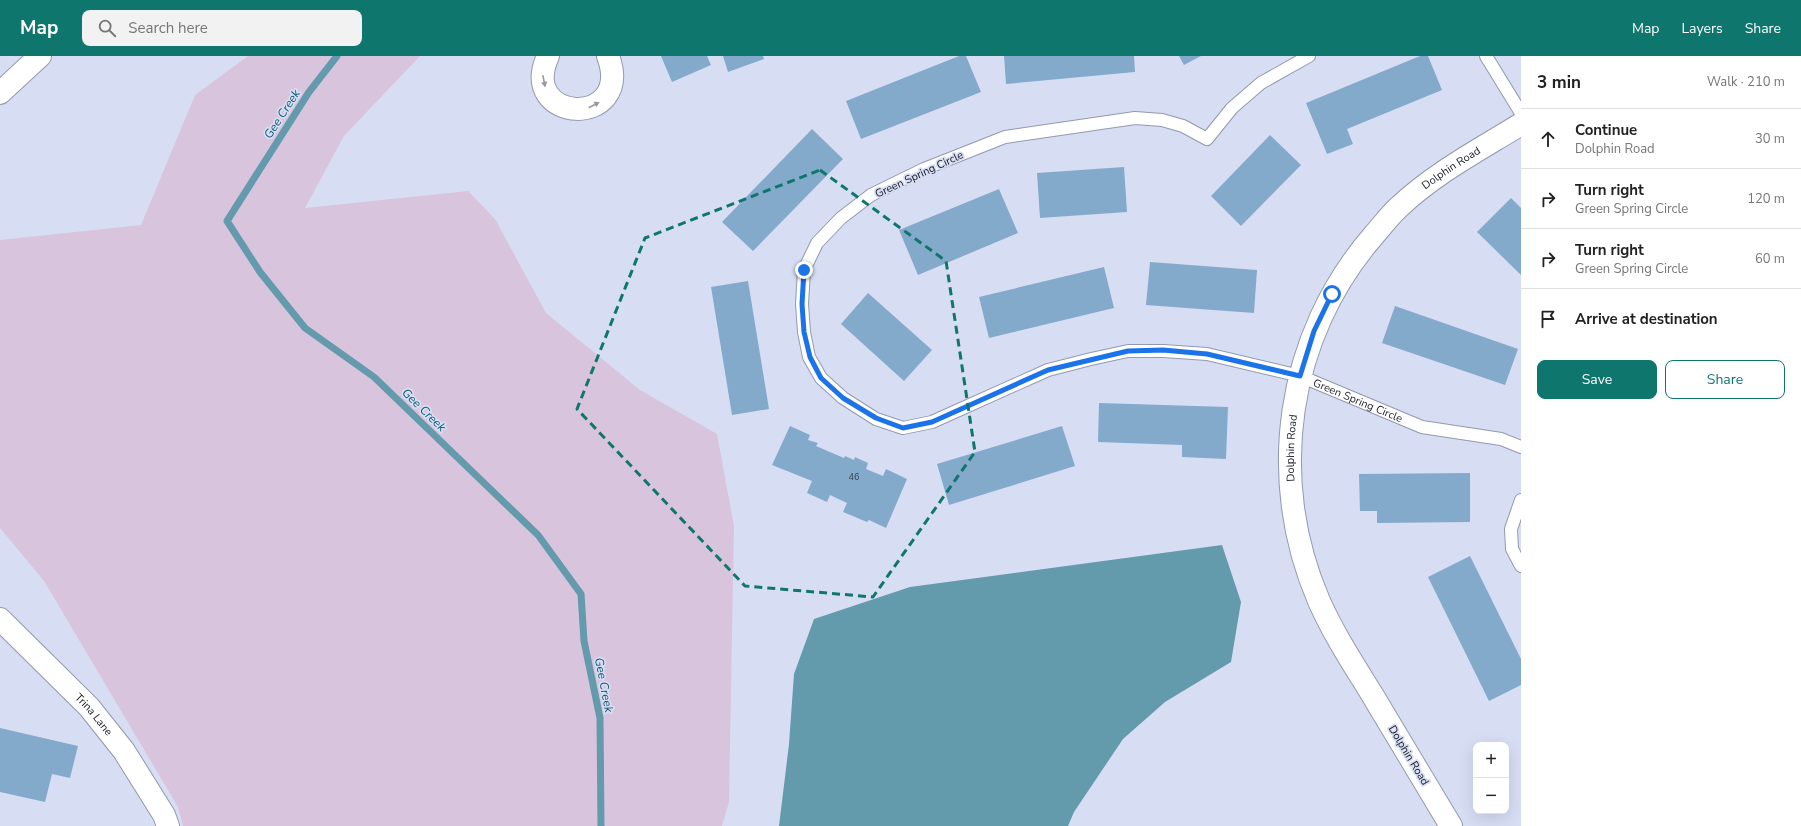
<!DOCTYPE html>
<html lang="en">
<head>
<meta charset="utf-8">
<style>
  body { margin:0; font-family:"Nunito Sans",sans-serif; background:#f2f2f2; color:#222 }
  .controls { position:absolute; right:12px; bottom:12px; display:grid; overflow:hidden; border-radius:8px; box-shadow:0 4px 16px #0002 }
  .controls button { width:36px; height:36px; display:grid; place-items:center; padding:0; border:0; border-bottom:1px solid #e0e0e0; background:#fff; color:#222; font:20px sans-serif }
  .stop { position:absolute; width:12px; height:12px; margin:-9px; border:3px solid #1a73e8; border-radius:50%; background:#fff }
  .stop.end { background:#1a73e8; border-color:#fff; box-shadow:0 1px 4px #0008 }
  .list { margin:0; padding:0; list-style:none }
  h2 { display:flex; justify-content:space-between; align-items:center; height:52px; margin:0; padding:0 16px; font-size:17px }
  h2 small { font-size:13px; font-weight:400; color:#767676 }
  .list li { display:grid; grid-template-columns:26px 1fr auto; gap:12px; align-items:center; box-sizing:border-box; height:60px; padding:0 16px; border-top:1px solid #e0e0e0 }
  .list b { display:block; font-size:15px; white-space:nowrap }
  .list p { margin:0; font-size:13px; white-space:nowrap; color:#767676 }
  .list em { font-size:13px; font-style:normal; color:#767676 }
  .actions { display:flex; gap:8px; padding:12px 16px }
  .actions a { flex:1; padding:9px 0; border:1px solid #0f766e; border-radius:8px; text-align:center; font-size:14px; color:#0f766e }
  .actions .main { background:#0f766e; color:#fff }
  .icon { flex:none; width:22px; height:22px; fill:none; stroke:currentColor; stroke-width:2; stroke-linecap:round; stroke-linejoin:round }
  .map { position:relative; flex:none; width:1521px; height:770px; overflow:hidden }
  header { display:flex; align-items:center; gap:24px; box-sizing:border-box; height:56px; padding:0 20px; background:#0f766e; color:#fff }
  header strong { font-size:19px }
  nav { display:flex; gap:22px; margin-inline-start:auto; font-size:14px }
  .search { width:280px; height:36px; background:#f2f2f2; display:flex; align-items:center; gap:10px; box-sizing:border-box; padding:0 14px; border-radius:8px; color:#767676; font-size:15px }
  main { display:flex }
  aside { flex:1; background:#fff }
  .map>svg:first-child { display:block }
  .green { fill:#d9c4dd }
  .water { fill:#639aac }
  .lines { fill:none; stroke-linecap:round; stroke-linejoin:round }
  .stream { stroke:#639aac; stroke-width:7 }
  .building { fill:#84aacb }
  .lane-casing { stroke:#9399ad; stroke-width:14 }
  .street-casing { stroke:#9399ad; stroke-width:24 }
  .lane { stroke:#fff; stroke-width:12 }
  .street { stroke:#fff; stroke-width:22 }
  .oneway { fill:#999a9d }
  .route { stroke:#1a73e8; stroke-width:5 }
  .marked { fill:none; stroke:#0f766e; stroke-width:3; stroke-dasharray:8 5; stroke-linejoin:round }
  .labels { text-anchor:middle; stroke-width:3.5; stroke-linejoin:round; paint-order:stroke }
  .number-label { font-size:9px; fill:#36414f }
  .street-label { font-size:11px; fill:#1c1e26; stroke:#d7def4 }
  .water-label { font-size:12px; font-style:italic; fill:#105b6f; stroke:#d7def4 }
</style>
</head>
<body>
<header>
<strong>Map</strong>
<div class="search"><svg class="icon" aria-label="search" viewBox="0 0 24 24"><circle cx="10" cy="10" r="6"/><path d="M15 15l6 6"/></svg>Search here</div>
<nav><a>Map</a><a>Layers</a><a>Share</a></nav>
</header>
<main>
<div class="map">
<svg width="1521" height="770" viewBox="0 0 1521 770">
  <rect width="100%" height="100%" fill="#d7def4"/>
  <polygon class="green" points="248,0 420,0 344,80 305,152 468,135 495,163 546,257 640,334 717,378 734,470 729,746 722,770 183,770 178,751 44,525 0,472 0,184 141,169 195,39"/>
  <polygon class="water" points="1222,489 1241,546 1231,606 1165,646 1123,683 1074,756 1068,770 779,770 789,688 794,618 814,563 910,531"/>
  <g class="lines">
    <polyline class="stream" points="337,0 309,36 227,165 260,216 305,272 374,321 538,479 581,538 584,585 600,662 601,770"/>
  </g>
  <g class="building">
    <polygon points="661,0 707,0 711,9 672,26"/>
    <polygon points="723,0 763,0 764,3 728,16"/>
    <polygon points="959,0 966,0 981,36 861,83 846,45"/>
    <polygon points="1004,0 1134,0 1135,16 1006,28"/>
    <polygon points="1179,0 1201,0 1184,9"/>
    <polygon points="1420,0 1428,0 1442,34 1347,73 1353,88 1327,98 1306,47"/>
    <polygon points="812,73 843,103 753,195 722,166"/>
    <polygon points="1270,79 1301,109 1241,170 1211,140"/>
    <polygon points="1124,111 1127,156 1040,162 1037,117"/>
    <polygon points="999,133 1018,177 918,219 899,174"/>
    <polygon points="1511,142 1521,152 1521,219 1477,176"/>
    <polygon points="1150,206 1257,214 1254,257 1146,249"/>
    <polygon points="1104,211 1114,252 989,282 979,241"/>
    <polygon points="748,225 769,353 732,359 711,231"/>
    <polygon points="868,237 932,294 904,325 841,268"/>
    <polygon points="1395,250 1518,293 1505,329 1382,287"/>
    <polygon points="1099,347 1228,351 1226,403 1182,401 1182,389 1098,386"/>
    <polygon points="790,370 810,379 808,384 818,387 816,390 844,402 845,400 854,404 855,401 868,407 866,413 883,420 886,413 907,423 886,472 869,464 867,466 843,456 847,447 830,439 827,446 807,437 812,425 772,409"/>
    <polygon points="1062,370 1075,410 949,449 937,408"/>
    <polygon points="1470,417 1470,466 1377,467 1377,455 1360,455 1359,418"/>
    <polygon points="1470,500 1521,603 1521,629 1489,645 1428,521"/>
    <polygon points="0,672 78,690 70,722 52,718 45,746 0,736"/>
  </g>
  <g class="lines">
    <defs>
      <g id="lane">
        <path id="s1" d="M 1309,0 L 1261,27 L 1232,52 L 1207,83 L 1183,70 L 1162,64 L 1135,62 L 1005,81 L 924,113 L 871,139 L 841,162 L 817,187 L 804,214 L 802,248 L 804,276 L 809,301 L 821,322 L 843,342 L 876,363 L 903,372 L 932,366 L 1048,314 L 1091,303 L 1128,295 L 1163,295 L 1207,298 L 1300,320 L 1422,371 L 1501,383 L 1521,391"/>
        <polyline points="1486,0 1521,57"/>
        <polyline points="1521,444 1511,473 1512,493 1521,510"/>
      </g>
      <g id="street">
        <path d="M 548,0 C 517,68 635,73 608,0"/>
        <polyline points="0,37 40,0"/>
        <path id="s2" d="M 0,563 L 89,651 L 124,695 L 164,759 L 168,770"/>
        <path id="s3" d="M 1451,770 C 1425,727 1399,684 1373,640 C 1354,609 1334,579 1319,545 C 1266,423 1286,280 1374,179 C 1382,170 1390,159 1399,151 C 1435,117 1479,94 1521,68"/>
      </g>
    </defs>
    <use href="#lane" class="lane-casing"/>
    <use href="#street" class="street-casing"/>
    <use href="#lane" class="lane"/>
    <use href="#street" class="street"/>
  </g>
  <defs><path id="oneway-solid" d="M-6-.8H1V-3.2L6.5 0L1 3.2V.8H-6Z"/></defs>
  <g class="oneway">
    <use href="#oneway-solid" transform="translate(544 25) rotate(79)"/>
    <use href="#oneway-solid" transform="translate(594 49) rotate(-28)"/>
  </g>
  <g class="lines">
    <polyline class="route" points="804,214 802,248 804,276 810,301 821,322 843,342 876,362 903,372 932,366 1048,314 1128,295 1163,294 1207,298 1300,320 1314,275 1332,238"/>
  </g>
  <path class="marked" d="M 820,114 L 946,205 L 975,396 L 873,541 L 745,530 L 577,353 L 645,182 Z"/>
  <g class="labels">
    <g class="number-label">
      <text x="854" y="424">46</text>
    </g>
    <g class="street-label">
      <text dy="4" stroke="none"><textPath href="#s3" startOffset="754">Dolphin Road</textPath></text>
      <text transform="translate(919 118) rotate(-25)" y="4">Green Spring Circle</text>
      <text dy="4" stroke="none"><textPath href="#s1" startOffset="1275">Green Spring Circle</textPath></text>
      <text dy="4" stroke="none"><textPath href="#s3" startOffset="418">Dolphin Road</textPath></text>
      <text dy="4" stroke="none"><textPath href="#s2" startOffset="134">Trina Lane</textPath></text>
      <text transform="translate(1409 699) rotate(59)" y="4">Dolphin Road</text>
    </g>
    <g class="water-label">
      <text transform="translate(282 58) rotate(-57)" y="4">Gee Creek</text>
      <text transform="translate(424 354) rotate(44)" y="4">Gee Creek</text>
      <text transform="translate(604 629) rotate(79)" y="4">Gee Creek</text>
    </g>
  </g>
</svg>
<div class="controls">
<button>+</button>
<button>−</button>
</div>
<div class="stop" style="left:1332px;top:238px"></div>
<div class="stop end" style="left:804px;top:214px"></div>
</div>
<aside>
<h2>3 min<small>Walk · 210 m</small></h2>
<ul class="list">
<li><svg class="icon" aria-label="ahead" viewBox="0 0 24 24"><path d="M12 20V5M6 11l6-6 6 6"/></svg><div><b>Continue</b><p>Dolphin Road</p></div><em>30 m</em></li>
<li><svg class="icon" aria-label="right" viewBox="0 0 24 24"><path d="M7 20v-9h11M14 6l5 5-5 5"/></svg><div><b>Turn right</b><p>Green Spring Circle</p></div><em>120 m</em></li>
<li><svg class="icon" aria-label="right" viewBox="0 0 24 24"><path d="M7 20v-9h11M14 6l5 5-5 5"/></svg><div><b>Turn right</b><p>Green Spring Circle</p></div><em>60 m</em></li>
<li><svg class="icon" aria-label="arrive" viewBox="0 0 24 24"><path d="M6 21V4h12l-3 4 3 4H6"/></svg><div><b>Arrive at destination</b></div></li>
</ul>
<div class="actions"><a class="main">Save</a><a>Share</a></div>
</aside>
</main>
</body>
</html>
